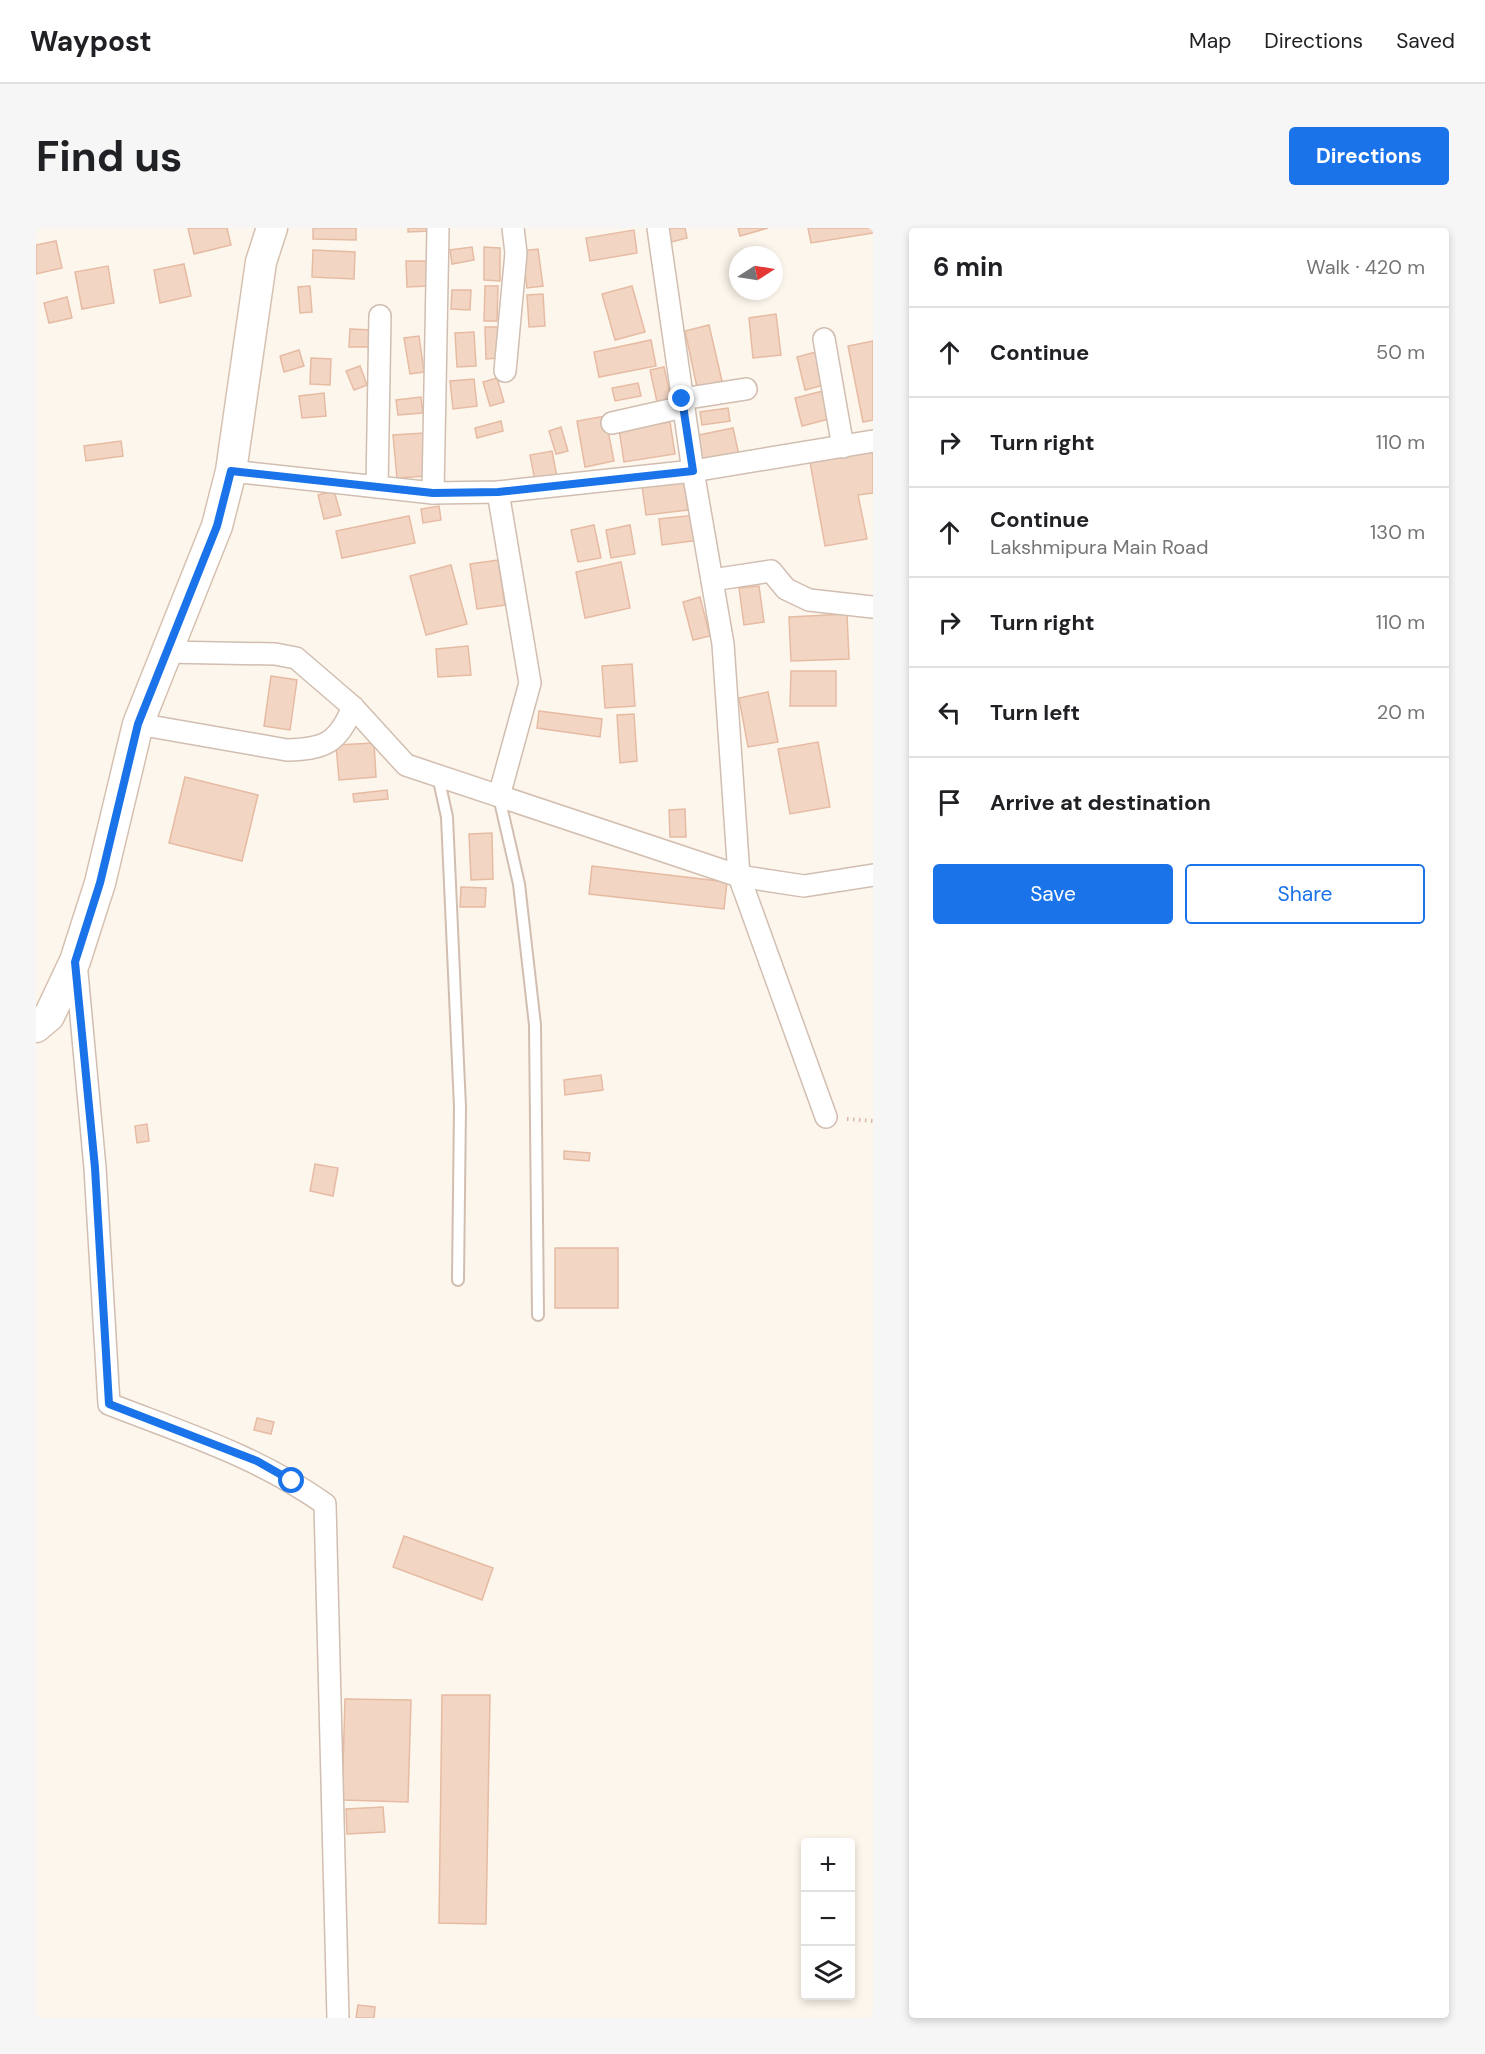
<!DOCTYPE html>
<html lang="en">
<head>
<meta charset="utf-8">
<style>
  body { margin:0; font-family:"DM Sans",sans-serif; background:#f6f6f6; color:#202124 }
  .controls { position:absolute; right:18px; bottom:18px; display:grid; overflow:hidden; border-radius:6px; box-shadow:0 3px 9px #0003 }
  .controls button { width:54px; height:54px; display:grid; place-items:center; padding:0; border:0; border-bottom:2px solid #e0e0e0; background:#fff; color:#202124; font:30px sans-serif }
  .compass { position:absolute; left:693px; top:18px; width:54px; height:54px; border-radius:50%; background:#fff; box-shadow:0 3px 9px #0003; rotate:78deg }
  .stop { position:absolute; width:18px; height:18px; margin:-14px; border:4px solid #1a73e8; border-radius:50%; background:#fff }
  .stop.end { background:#1a73e8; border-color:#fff; box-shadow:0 2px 6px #0008 }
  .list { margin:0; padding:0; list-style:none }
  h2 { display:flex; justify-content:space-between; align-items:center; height:78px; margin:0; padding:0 24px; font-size:26px }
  h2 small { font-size:20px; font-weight:400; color:#757577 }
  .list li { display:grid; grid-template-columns:39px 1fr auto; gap:18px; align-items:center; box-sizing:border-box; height:90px; padding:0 24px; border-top:2px solid #e0e0e0 }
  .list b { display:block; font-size:22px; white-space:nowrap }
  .list p { margin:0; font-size:20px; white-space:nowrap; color:#757577 }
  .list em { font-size:20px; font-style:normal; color:#757577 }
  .actions { display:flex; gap:12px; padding:18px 24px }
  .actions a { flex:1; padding:14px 0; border:2px solid #1a73e8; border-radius:6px; text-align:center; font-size:21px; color:#1a73e8 }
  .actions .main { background:#1a73e8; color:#fff }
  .icon { flex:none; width:33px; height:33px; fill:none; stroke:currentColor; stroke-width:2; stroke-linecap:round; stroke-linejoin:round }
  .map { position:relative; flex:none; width:837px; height:1790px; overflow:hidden; border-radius:6px }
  header { display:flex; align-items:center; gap:36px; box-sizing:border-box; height:84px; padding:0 30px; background:#fff; border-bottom:2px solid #e0e0e0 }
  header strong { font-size:28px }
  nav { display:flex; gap:33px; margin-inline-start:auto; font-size:21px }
  .intro { display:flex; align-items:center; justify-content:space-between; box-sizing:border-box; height:144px; padding:0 36px }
  h1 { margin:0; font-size:42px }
  .button { padding:15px 27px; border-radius:6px; background:#1a73e8; color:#fff; font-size:21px; font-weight:700 }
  main { display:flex; gap:36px; padding:0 36px }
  aside { flex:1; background:#fff; border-radius:6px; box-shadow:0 3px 9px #0003 }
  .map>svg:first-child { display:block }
  .building { fill:#f3d5c3; stroke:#e6bba3; stroke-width:1.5 }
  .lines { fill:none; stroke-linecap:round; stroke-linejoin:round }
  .lane-casing { stroke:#d1beb0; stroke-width:14 }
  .street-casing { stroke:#d1beb0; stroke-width:24 }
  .secondary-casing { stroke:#d6c0b0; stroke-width:33 }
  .path { stroke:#d9b8a5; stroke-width:4; stroke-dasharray:1.5 4.5; stroke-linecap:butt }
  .lane { stroke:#fff; stroke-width:10 }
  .street { stroke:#fff; stroke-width:21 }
  .secondary { stroke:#fff; stroke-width:30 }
  .route { stroke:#1a73e8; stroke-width:8 }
</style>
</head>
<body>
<header>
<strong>Waypost</strong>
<nav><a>Map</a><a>Directions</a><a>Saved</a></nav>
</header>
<div class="intro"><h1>Find us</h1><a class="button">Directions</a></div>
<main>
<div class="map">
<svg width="837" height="1790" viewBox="0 0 837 1790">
  <rect width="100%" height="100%" fill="#fdf6ec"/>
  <g class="building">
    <polygon points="152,0 191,0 195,17 158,26"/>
    <polygon points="277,0 320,0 320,12 277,11"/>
    <polygon points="372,0 394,0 394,3 372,4"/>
    <polygon points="624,0 649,0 651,10 627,16"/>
    <polygon points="702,0 732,0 704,8"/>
    <polygon points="772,0 837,0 837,5 775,15"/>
    <polygon points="598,2 601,25 554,33 550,10"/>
    <polygon points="20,13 26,40 0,46 0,17"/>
    <polygon points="436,19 438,32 416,36 414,22"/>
    <polygon points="448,19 464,20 464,53 448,52"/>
    <polygon points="502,21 507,58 491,60 486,23"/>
    <polygon points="277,22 319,24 318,51 276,49"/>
    <polygon points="370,33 390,33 391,58 371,59"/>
    <polygon points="148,36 155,68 124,75 118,42"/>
    <polygon points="72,38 78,75 46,81 39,44"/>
    <polygon points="274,58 276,84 264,85 262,59"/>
    <polygon points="449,58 462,58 461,93 448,93"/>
    <polygon points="596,58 609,104 579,112 566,66"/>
    <polygon points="416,62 435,62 434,82 415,81"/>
    <polygon points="507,66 509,98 493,99 491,67"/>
    <polygon points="31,69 36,90 13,95 8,75"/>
    <polygon points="740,86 745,127 717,130 713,90"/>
    <polygon points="673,97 686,153 661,159 649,103"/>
    <polygon points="449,99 462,99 463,130 450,131"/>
    <polygon points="314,101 337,102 336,119 313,119"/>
    <polygon points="438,104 440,138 421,139 419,105"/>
    <polygon points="383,108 388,144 374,146 368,110"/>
    <polygon points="615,112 620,138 563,149 558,124"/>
    <polygon points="837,113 837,192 827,194 812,118"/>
    <polygon points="263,122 268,138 248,144 244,128"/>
    <polygon points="780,124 788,157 769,162 761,129"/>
    <polygon points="275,130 295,131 294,157 274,156"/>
    <polygon points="324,138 331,157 318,162 310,143"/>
    <polygon points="628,139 635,171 621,174 614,142"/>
    <polygon points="461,150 468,174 454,178 447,154"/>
    <polygon points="438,151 441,178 417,181 414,153"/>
    <polygon points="602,155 605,168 579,173 576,160"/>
    <polygon points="787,163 793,191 766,198 759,170"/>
    <polygon points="288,165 290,188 266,190 263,168"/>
    <polygon points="385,169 387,185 362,187 360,172"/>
    <polygon points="692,180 694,193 666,197 664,184"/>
    <polygon points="569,188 578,233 549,239 541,193"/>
    <polygon points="465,193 467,203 441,210 439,200"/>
    <polygon points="634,194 639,226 588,234 583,201"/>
    <polygon points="525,199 532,223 520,226 513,203"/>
    <polygon points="697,200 703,227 664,235 658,208"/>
    <polygon points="388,205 391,248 361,250 357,207"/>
    <polygon points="85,213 87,228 50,233 48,218"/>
    <polygon points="837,222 837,265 822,267 831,311 789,318 774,234"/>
    <polygon points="516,223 521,249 499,253 494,227"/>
    <polygon points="648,253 652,282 610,287 606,258"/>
    <polygon points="298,263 305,287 288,291 282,267"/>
    <polygon points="403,278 405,292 387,295 385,281"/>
    <polygon points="660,287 663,312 626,317 623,291"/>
    <polygon points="373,288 379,315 306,330 300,303"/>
    <polygon points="558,297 565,330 542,334 535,302"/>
    <polygon points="594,297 599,326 575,330 570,302"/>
    <polygon points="462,332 469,377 441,381 434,336"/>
    <polygon points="585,334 594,380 549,390 540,344"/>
    <polygon points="415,337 431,396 390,407 374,348"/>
    <polygon points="723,358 728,394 708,397 703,360"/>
    <polygon points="664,369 674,408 657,412 647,374"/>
    <polygon points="811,386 813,431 755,433 753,389"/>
    <polygon points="432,418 435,447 402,449 400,421"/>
    <polygon points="596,436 599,478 569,480 566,438"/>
    <polygon points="755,443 800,443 800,478 754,478"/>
    <polygon points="235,448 261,452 254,502 228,498"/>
    <polygon points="732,464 742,514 712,519 703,470"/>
    <polygon points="503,483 566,491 564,509 501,500"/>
    <polygon points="598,486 601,533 584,535 581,487"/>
    <polygon points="782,514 794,579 754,586 742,521"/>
    <polygon points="338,515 340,549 303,552 300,517"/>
    <polygon points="149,549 222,567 206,633 133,615"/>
    <polygon points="351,562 352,571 318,574 317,566"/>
    <polygon points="649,581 650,609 634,609 633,582"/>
    <polygon points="456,605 457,651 435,652 433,606"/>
    <polygon points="556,638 691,654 688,681 553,666"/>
    <polygon points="425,659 450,660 449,679 424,679"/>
    <polygon points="565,847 567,862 529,867 528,852"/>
    <polygon points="111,896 113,913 101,915 99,898"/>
    <polygon points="528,923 554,925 553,933 528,931"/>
    <polygon points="279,936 302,940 297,968 274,963"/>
    <rect x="519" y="1020" width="63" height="60"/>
    <polygon points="221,1190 238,1194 235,1206 218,1202"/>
    <polygon points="368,1308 457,1340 446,1372 357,1339"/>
    <polygon points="406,1467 454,1467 450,1696 403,1695"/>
    <polygon points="309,1471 375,1472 372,1574 306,1572"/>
    <polygon points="347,1579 349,1604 311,1606 310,1581"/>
    <polygon points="322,1777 339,1779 338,1790 320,1790"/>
  </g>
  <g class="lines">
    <defs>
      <g id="lane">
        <polyline points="402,548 411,589 424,879 422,1052"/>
        <polyline points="463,569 483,656 499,797 502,1087"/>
      </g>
      <g id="street">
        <polyline points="622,0 657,243 687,416 703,648 790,889"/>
        <polyline points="788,111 807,219"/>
        <polyline points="469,143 480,25 477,0"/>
        <polyline points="646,171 710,161"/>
        <polyline points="576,195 647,179"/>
        <polyline points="195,243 397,265 462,264 657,243 837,213"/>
        <polyline points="341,259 344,88"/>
        <polyline points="462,264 494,455 463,568"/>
        <polyline points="397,265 402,0"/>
        <polyline points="676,352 735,343 750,361 773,372 837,379"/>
        <polyline points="129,424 239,426 260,430 317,479 370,537 703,648 768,658 837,647"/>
        <path d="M 102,496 L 251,522 C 289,521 302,515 317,479"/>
        <path d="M 40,734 L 59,940 L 73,1176 C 150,1206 221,1228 289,1276 L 302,1790"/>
      </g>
      <polyline id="secondary" points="0,799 13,788 39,733 64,655 102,496 181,298 195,243 225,34 236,0"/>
    </defs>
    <use href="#lane" class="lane-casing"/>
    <use href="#street" class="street-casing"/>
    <use href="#secondary" class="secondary-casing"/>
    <polyline class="path" points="811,891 837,893"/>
    <use href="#lane" class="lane"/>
    <use href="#street" class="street"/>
    <use href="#secondary" class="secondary"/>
  </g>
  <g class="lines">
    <polyline class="route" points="256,1253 221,1233 73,1176 59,940 39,734 64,655 102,496 181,298 195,243 397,265 462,264 657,243 646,171"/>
  </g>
</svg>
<div class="controls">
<button>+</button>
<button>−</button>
<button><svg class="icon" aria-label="layers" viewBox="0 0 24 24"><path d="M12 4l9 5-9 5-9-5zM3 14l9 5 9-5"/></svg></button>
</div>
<svg class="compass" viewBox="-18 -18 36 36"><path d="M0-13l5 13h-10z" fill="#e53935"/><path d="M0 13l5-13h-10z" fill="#757577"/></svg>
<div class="stop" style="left:256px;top:1253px"></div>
<div class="stop end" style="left:646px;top:171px"></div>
</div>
<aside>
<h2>6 min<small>Walk · 420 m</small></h2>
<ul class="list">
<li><svg class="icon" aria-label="ahead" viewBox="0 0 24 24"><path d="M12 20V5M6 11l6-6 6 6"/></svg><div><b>Continue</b></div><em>50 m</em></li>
<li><svg class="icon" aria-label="right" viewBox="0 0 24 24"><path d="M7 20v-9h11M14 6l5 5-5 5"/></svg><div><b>Turn right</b></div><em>110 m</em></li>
<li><svg class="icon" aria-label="ahead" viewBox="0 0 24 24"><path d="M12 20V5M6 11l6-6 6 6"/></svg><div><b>Continue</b><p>Lakshmipura Main Road</p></div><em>130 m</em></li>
<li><svg class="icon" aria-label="right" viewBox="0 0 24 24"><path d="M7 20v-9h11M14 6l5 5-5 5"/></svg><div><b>Turn right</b></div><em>110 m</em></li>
<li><svg class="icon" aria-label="left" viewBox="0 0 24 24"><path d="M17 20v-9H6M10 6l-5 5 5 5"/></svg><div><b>Turn left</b></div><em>20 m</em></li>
<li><svg class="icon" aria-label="arrive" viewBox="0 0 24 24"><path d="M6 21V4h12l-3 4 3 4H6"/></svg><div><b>Arrive at destination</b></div></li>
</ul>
<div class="actions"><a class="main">Save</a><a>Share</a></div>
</aside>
</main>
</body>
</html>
